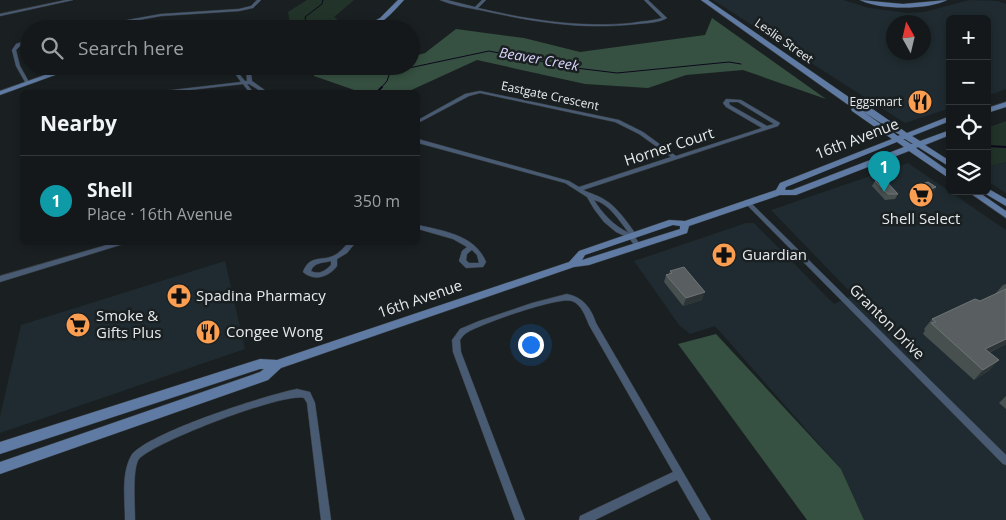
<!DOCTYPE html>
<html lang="en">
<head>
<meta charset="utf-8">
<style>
  body { margin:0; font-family:"Open Sans",sans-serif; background:#212527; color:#f1f3f6 }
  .controls { position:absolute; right:15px; top:15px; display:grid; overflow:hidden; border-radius:8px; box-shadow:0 2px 8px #0003 }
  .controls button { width:45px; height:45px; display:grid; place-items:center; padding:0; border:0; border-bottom:1px solid #333739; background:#14181a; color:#f1f3f6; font:25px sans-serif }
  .compass { position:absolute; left:886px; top:15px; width:45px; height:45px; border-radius:50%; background:#14181a; box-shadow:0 2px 8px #0003; rotate:352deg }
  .you { position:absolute; left:530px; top:344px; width:18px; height:18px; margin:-12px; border:4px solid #fff; border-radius:50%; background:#1a73e8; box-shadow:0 0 0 8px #1a73e833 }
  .badge { display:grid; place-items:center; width:32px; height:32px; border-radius:50%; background:#db2777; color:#fff; font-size:16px; font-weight:700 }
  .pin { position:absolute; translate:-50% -41px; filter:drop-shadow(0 1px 2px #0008) }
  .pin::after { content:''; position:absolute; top:26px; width:18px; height:15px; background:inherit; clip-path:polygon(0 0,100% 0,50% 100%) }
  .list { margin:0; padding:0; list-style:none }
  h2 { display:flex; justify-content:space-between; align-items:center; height:65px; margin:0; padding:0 20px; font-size:21px }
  h2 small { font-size:16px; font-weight:400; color:#9da0a2 }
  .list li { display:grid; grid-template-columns:32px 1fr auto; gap:15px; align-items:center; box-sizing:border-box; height:90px; padding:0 20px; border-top:1px solid #333739 }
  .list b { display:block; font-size:19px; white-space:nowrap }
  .list p { margin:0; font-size:16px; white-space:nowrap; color:#9da0a2 }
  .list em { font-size:16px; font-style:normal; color:#9da0a2 }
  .icon { flex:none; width:28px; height:28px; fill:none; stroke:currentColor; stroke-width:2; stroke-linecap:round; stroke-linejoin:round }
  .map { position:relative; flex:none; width:1006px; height:520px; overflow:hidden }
  .search { position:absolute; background:#14181a; box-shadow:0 2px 8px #0003; left:20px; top:20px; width:400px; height:55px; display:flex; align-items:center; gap:12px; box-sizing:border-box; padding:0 18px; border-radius:28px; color:#9da0a2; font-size:19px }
  .panel { position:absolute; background:#14181a; box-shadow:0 2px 8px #0003; left:20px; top:90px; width:400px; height:155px; border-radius:8px }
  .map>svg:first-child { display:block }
  .built { fill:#1f2b30; fill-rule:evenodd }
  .green { fill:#223329 }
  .forest { fill:#365141 }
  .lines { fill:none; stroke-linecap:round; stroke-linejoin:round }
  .stream-far1 { stroke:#0d081c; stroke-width:1 }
  .stream { stroke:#0d081c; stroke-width:2 }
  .street-casing { stroke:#373c3e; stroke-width:1 }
  .secondary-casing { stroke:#373c3e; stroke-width:1 }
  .street { fill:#495a73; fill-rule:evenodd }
  .secondary { fill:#607ba3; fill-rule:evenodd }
  .wall { fill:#484f4f }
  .shaded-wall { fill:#2e3536 }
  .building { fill:#595f60; stroke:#6f7575 }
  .labels { text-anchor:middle; stroke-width:5; stroke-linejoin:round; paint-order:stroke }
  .far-street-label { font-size:12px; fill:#e6eaeb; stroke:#1a2022 }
  .far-poi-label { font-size:12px; fill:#e6eaeb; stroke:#1a2022; text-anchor:end }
  .far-water-label { font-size:14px; font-style:italic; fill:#dbd5ff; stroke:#1a2022 }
  .street-label { font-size:15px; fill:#e6eaeb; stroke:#1a2022 }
  .poi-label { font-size:15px; fill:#e6eaeb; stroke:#1a2022; text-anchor:start }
</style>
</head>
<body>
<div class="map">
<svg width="1006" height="520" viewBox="0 0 1006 520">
  <rect width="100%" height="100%" fill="#1a2022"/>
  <g class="built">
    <path d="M 713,0 L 843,0 L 869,8 L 908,13 L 924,12 L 969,0 L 997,1 L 1006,4 L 1006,89 L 987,96 L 987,19 L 950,19 L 950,108 L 905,123 ZM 894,22 L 924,22 L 924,52 L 894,52 Z"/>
    <polygon points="1006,162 1006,193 987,181 987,167"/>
    <polygon points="908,163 1006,230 1006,520 864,520 841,469 715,326 690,334 679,325 634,261 746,223 754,223 834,304 853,295 771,210"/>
    <polygon points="225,261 245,349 0,433 0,417 21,325"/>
  </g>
  <g class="green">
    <polygon points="307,0 354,0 334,17 351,29 291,29 288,12"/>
    <polygon points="1006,121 1006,162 987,167 987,128"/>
  </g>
  <g class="forest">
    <polygon points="712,18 826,99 743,70 686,75 648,88 585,84 477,60 407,92 360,92 314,76 312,66 411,66 411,57 425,53 456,29 524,38 580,52 705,35"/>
    <polygon points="716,334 841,469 864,520 807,520 678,344"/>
  </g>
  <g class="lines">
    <g class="stream-far1">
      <polyline points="312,29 306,23 305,17 322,4 323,0"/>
      <polyline points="339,66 351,72 390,72 489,51 576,68 617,73 729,62 741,64"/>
      <polyline points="381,88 387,81 390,72"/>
    </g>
    <g class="stream">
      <polyline points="377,92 382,87"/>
      <polyline points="987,146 1006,147"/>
    </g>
    <defs>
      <g id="street">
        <polygon points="66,0 73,0 0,16 0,14"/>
        <polygon points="257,0 261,0 253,8 239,11 161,16 88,29 77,29 161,14 239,9 251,6"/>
        <path d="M 440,0 L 447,0 L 475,7 L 482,0 L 486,0 L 478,8 C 529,20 580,28 632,23 C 642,21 653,21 662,18 L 644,0 L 648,0 L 667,18 C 658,23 647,23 637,24 C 581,30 534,22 480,10 C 468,8 452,5 440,0 Z"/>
        <polygon points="371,24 386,29 379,29 371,26"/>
        <polygon points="29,40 29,43 20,46 16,50 20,66 29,82 27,83 25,82 16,66 12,50 16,44"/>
        <polygon points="236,66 240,66 240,75 245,81 247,81 246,66 250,66 252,81 266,91 266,92 262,92 249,84 247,84 253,92 249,92 243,84 172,92 162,92 164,91 241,82 236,75"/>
        <path d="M 480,91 L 619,120 L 643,132 L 676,156 L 762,128 L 726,107 L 723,103 L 726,99 L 741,100 L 780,123 L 778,126 L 583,190 C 591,194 598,195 605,200 C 616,206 628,223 635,233 L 634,236 L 642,247 L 639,249 L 637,249 L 629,238 L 616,232 L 604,222 L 594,209 L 587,197 L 565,183 L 418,143 L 418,139 L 569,181 L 579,187 L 671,157 L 639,134 L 615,122 L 480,93 L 469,96 L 418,123 L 418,120 L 465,94 ZM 729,102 L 738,102 L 774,124 L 767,126 L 730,105 L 729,103 ZM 594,200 C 610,204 619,221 629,233 C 614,226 602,213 594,200 Z"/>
        <polygon points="747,200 749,201 1006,455 1006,465 1003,464 745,203 744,202 745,201"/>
        <path d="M 418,225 C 444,231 475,235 486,262 L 483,267 L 481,267 L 466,268 L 459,261 L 462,251 L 467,247 L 453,239 L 418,229 ZM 472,250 L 477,255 L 479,263 L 469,263 L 466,260 L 467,254 Z"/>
        <polygon points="117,242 130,242 0,282 0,276"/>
        <path d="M 349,242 L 356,242 L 347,253 L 337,259 L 337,266 C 329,277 314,282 303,272 C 309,255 321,261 333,256 C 340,253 344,247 349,242 ZM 331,261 L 331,265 C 325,271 319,275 311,271 C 314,262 323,263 331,261 Z"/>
        <path d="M 567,294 C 583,297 591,308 596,323 L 711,520 L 700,520 L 677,480 L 595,520 L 579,520 L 580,516 L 673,472 L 589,325 C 585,316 582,305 572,301 C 559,296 481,324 468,332 C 464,334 462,337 460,340 L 461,352 L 525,520 L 515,520 L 453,352 L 452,340 L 460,329 L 479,321 L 532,303 Z"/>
        <path d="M 297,389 L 310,392 L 315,403 L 331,520 L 321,520 L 307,403 L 304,398 C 284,392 154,442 139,459 C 132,468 135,507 135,520 L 125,520 C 125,500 121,474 131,456 C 144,434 269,394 297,389 Z"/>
      </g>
      <g id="secondary">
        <path d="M 398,0 L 404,0 C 392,13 379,29 360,29 L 380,18 Z"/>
        <path d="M 701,0 L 708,0 L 853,100 L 874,110 L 907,133 L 950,116 L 950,121 L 912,136 L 920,141 L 950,130 L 950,135 L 925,145 L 950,161 L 950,167 L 918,147 L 916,148 L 950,172 L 950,179 L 909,151 L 796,195 L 780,195 L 689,226 L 687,233 L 589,265 L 574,267 L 281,368 L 268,380 L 0,474 L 0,462 L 260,372 L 264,369 L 260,369 L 0,454 L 0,442 L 260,359 L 277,360 L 569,262 L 579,251 L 669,220 L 685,221 L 776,190 L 780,183 L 892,139 L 852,111 L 851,109 L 854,107 L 847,104 ZM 862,111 L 900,135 L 898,136 ZM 903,139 L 905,139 L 913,144 L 911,144 ZM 897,142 L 904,147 L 792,190 L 785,190 L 786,187 ZM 673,225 L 680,226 L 680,229 L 582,260 L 585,255 Z"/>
        <path d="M 860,0 L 903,4 L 947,0 C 928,10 879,10 860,0 Z"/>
        <polygon points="70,66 80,66 0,95 0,91"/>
        <polygon points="1006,102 1006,107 987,113 987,108"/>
        <polygon points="987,188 1006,199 1006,206 984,193 983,191 987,191"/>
        <polygon points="967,191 977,191 1006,211 1006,218"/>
      </g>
    </defs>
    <use href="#street" class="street-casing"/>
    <use href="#secondary" class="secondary-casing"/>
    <use href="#street" class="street"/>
    <use href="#secondary" class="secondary"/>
  </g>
  <g class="wall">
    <polygon points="875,181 898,194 895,199 885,200 872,186"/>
    <polygon points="914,187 936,187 933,192 920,197 911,192"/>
    <polygon points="670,271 702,300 683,306 664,282 666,275 669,274"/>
    <polygon points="1006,284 1006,344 989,353 990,370 974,380 923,334 925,330 924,329 932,319 980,301 995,294 1003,285"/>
    <polygon points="1006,396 1006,409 999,403"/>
  </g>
  <g class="shaded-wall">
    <polygon points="936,187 933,192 920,197 923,192"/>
    <polygon points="705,292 702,300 683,306 686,298"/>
    <polygon points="1006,339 1006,344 976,359 985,349"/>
    <polygon points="999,360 990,370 974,380 983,370"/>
  </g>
  <g class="building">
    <polygon points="885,180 898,194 888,194 875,181"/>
    <polygon points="928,182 936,187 923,192 914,187"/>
    <polygon points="684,267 705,292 686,298 666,275 672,273 670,271"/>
    <polygon points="1006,289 1006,339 985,349 999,360 983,370 931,323 936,322 932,319 975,299 980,301"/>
  </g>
  <defs>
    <symbol id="restaurant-disc" viewBox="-11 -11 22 22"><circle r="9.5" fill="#fb9e52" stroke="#1a2022"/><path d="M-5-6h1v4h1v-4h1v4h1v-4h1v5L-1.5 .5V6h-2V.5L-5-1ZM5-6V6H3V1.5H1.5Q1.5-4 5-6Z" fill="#111"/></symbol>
    <symbol id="supermarket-disc" viewBox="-11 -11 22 22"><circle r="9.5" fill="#fb9e52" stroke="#1a2022"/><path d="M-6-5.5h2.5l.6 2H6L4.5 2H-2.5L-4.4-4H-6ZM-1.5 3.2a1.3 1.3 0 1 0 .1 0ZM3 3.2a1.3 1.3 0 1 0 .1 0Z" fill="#111"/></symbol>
    <symbol id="pharmacy-disc" viewBox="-11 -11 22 22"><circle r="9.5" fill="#fb9e52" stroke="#1a2022"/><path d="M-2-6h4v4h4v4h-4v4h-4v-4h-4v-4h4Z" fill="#111"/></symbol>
  </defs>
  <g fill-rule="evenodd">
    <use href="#restaurant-disc" x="906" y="88" width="28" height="28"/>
    <use href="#supermarket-disc" x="907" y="181" width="28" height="28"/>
    <use href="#pharmacy-disc" x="710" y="241" width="28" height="28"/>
    <use href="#pharmacy-disc" x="165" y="282" width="28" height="28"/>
    <use href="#supermarket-disc" x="64" y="311" width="28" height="28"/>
    <use href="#restaurant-disc" x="194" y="318" width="28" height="28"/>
  </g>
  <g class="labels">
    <g class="far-street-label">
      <text transform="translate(784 41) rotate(35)" y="4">Leslie Street</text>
      <text transform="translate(550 96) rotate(12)" y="4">Eastgate Crescent</text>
    </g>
    <g class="far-poi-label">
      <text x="902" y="106">Eggsmart</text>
    </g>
    <g class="far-water-label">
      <text transform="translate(539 59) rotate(10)" y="5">Beaver Creek</text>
    </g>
    <g class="street-label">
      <text transform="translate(857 139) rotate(-21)" y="5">16th Avenue</text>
      <text transform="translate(669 147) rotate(-18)" y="5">Horner Court</text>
      <text transform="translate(420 299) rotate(-19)" y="5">16th Avenue</text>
      <text transform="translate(887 322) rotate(45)" y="5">Granton Drive</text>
    </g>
    <g class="poi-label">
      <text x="921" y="224" text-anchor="middle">Shell Select</text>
      <text x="742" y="260">Guardian</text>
      <text x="196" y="301">Spadina Pharmacy</text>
      <text x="96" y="321">Smoke &amp;<tspan x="96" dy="17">Gifts Plus</tspan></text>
      <text x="226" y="337">Congee Wong</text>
    </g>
  </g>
</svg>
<div class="controls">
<button>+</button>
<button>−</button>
<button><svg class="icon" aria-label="locate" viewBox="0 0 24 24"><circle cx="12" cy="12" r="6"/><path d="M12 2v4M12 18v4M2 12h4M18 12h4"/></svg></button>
<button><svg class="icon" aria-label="layers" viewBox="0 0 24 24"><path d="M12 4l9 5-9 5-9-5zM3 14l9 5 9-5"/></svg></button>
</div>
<svg class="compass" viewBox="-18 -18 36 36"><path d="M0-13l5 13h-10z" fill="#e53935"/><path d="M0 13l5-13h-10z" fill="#9da0a2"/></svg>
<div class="you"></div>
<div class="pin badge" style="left:884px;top:192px;background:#0f9aa8">1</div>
<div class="search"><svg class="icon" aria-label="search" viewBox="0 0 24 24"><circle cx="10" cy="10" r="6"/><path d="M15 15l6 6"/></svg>Search here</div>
<section class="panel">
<h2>Nearby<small></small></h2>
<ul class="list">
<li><span class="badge" style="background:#0f9aa8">1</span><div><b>Shell</b><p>Place · 16th Avenue</p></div><em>350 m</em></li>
</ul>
</section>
</div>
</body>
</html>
